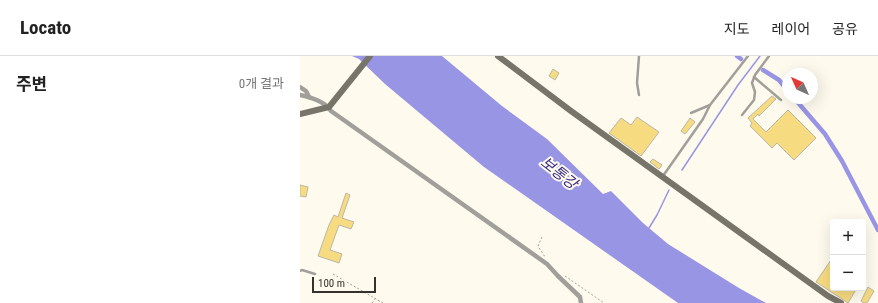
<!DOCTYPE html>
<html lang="ko">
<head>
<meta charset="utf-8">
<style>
  body { margin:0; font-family:"Roboto Condensed","Noto Sans KR",sans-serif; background:#f2f2f2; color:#222 }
  .controls { position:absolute; right:12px; bottom:12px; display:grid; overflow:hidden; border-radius:4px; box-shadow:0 4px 16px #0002 }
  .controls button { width:36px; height:36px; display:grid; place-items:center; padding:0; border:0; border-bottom:1px solid #e0e0e0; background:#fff; color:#222; font:20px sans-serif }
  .compass { position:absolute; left:482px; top:12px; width:36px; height:36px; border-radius:50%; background:#fff; box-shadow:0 4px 16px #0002; rotate:315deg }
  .scale { position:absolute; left:12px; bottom:10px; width:64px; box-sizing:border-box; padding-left:4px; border:2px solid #34322c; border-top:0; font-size:11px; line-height:14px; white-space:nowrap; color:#34322c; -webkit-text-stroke:3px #fefbee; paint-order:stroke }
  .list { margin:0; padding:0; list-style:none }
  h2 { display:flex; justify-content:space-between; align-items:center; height:52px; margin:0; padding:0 16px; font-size:17px }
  h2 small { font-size:13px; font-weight:400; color:#767676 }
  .map { position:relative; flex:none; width:578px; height:247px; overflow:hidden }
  header { display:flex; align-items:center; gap:24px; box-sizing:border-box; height:56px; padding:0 20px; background:#fff; border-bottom:1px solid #e0e0e0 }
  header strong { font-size:19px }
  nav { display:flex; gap:22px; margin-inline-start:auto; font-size:14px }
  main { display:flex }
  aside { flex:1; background:#fff }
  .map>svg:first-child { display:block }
  .water { fill:#9895e5 }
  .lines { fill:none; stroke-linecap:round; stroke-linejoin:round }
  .stream { stroke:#9895e5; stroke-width:1.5 }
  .canal { stroke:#9895e5; stroke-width:4.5 }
  .building { fill:#f7db81; stroke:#bbb7a8 }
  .path { stroke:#a19e94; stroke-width:1; stroke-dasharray:2 2; stroke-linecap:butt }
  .service { stroke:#a19f99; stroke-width:2.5 }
  .minor { stroke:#a19f99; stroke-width:4.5 }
  .secondary { stroke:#77746a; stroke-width:6 }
  .labels { text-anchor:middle; stroke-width:4; stroke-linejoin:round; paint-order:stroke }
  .water-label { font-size:15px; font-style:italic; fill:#3a2b86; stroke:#fefbee }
</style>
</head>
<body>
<header>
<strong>Locato</strong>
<nav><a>지도</a><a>레이어</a><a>공유</a></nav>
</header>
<main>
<aside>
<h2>주변<small>0개 결과</small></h2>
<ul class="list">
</ul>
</aside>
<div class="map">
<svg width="578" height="247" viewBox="0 0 578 247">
  <rect width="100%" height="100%" fill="#fefbee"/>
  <polygon class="water" points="52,0 142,0 202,50 247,83 303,138 311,135 343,167 368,188 439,232 466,247 378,247 184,111 85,28 59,3"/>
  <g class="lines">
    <g class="stream">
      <polyline points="382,114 438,29 460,0"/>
      <polyline points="349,172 357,159 369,134"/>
    </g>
    <g class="canal">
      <polyline points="437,0 441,3"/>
      <polyline points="463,14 479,24 488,35"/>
      <polyline points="494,42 525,78 542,105 578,174"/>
    </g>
  </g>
  <g class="building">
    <polygon points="253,13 259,17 255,24 249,20"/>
    <polygon points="472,40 476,43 459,60 458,58 453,63 466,76 488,54 516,82 494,104 477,87 472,92 450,70 452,67 448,62"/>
    <polygon points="337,61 359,76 341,100 309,77 321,62 331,69"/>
    <polygon points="390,62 395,66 385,78 381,75"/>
    <polygon points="353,103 362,109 359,113 350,106"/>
    <polygon points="0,129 8,131 6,141 0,140"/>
    <polygon points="46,137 50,139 42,162 54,166 51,173 39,169 30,194 42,198 39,207 18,200 29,169 34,159 38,161"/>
    <polygon points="533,201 533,232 557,232 548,247 516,226"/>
    <polygon points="568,231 574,235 567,247 564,247 561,245"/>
  </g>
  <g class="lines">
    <g class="path">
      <polyline points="242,181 238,190 245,201"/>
      <polyline points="33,218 83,247"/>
      <polyline points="265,220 304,247"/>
      <polyline points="72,247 75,243"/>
    </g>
    <g class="service">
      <polyline points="339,0 337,27 339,39"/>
      <polyline points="454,21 481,44"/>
      <polyline points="391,57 410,49 448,0"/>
      <polyline points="442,59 454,44 455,36 452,27 455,19 469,0"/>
      <polyline points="363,120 403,63 410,49"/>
      <polyline points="0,215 2,214 15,218"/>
    </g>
    <g class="minor">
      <polyline points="0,31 6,35 9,41"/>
      <path d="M 0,39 C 10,41 25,46 31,55 L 247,208 L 258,220 L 280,241 L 281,247"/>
    </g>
    <g class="secondary">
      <polyline points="198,0 271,55 528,240 541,247"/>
      <polyline points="0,58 29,51 70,0"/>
    </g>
  </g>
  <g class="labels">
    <g class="water-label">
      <text transform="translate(259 117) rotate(38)" y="5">보통강</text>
    </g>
  </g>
</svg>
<div class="controls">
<button>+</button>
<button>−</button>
</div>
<svg class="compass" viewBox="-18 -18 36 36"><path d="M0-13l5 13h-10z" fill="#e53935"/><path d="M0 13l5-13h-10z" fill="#767676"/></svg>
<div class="scale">100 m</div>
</div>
</main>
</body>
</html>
